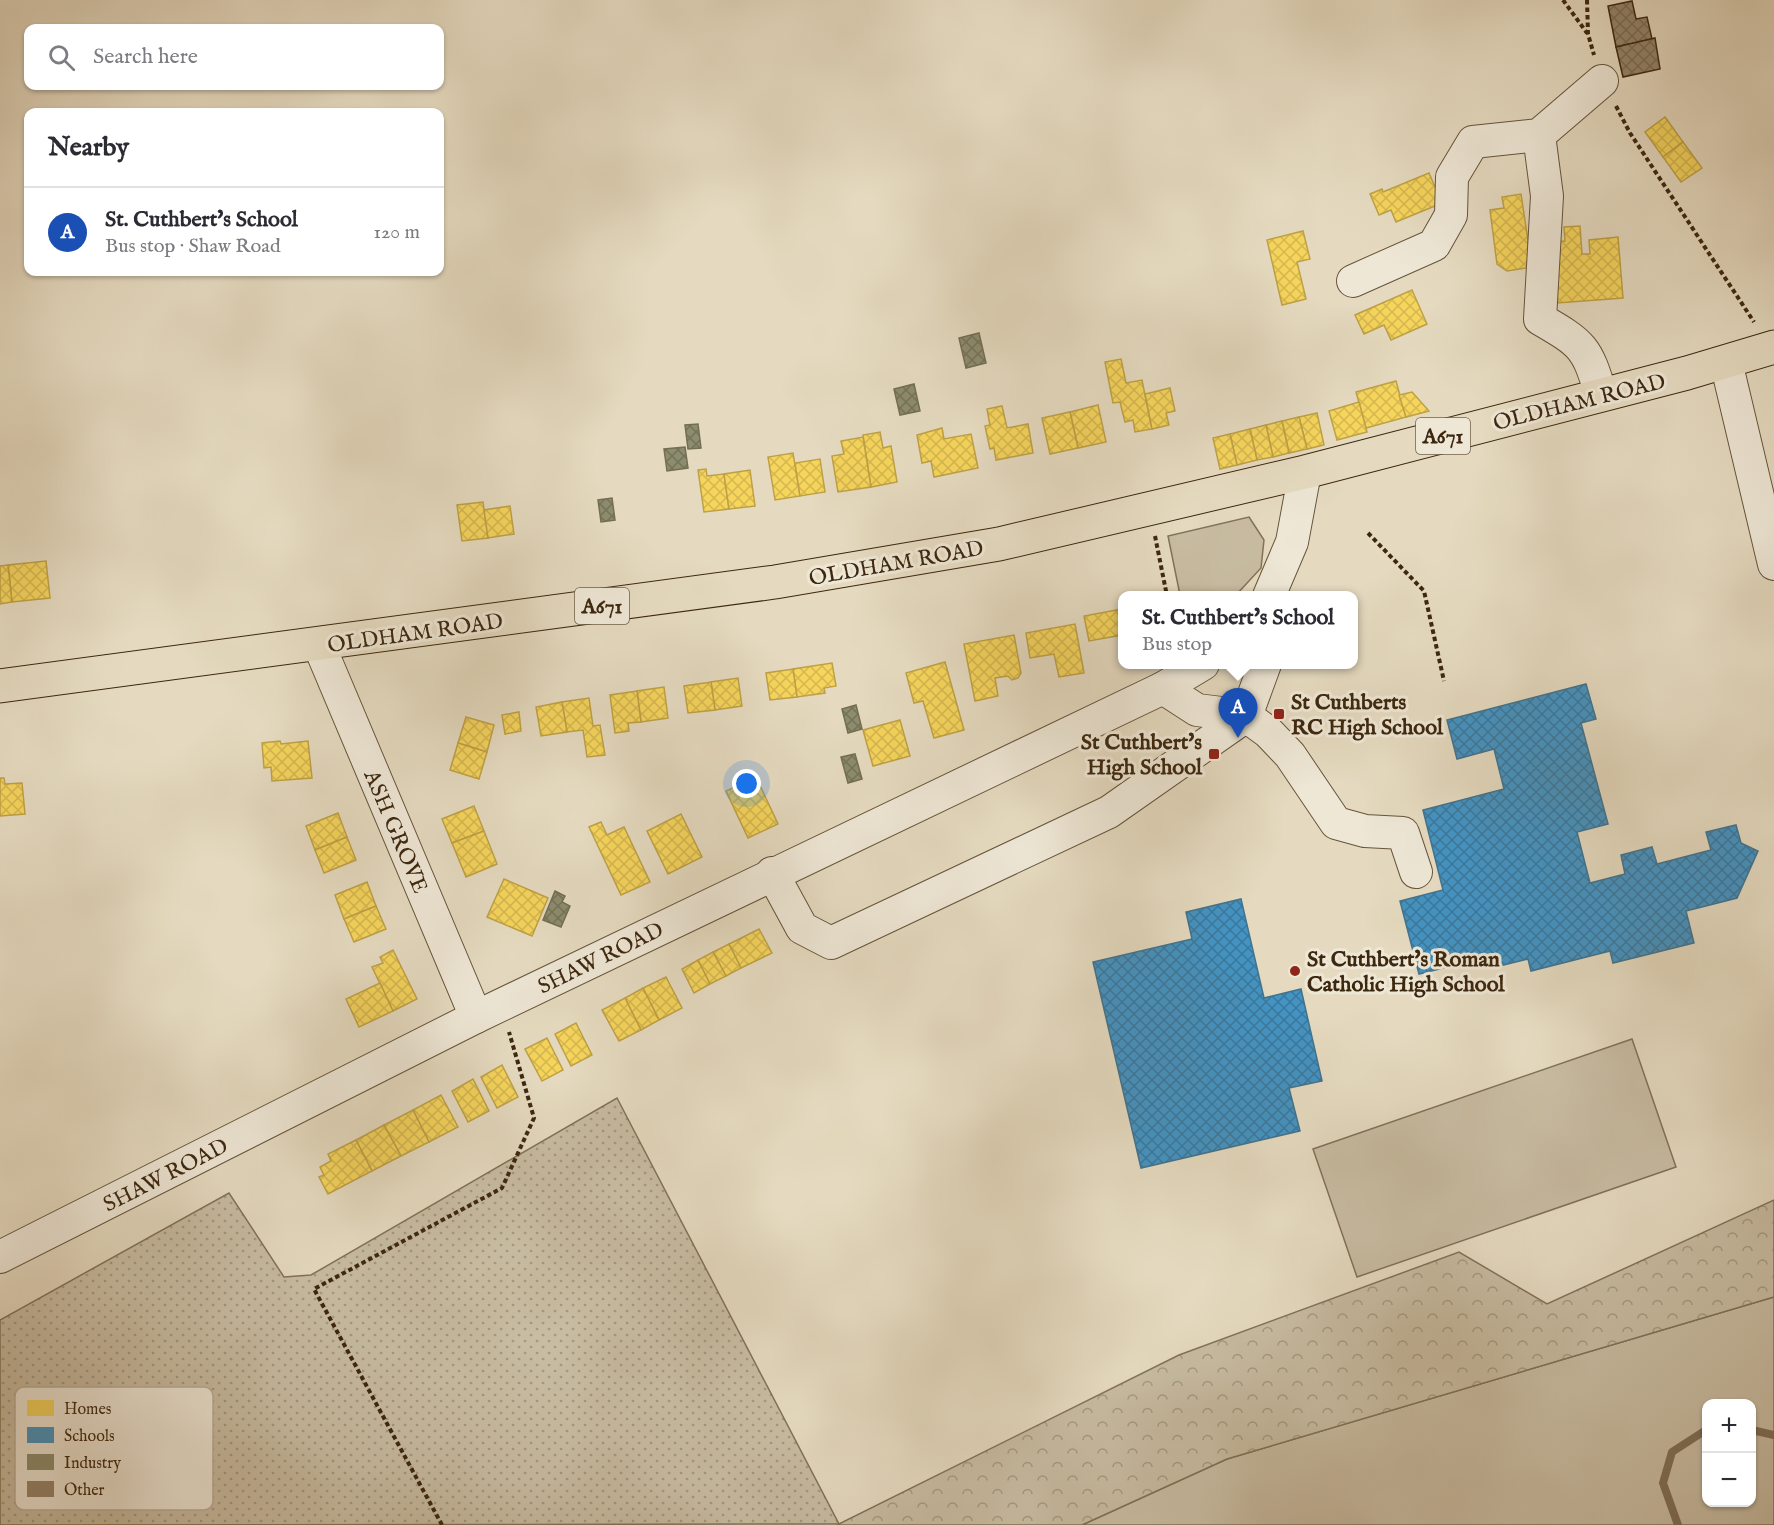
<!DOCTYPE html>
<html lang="en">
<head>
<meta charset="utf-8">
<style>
  body { margin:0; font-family:"IM FELL English",serif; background:#f7f7f7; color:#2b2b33 }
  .controls { position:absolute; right:18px; bottom:18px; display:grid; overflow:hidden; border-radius:12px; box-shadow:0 2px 4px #0004 }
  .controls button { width:54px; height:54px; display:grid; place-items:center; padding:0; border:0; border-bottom:2px solid #e1e1e2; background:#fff; color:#2b2b33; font:30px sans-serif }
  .you { position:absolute; left:747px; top:784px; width:21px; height:21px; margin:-15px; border:4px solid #fff; border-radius:50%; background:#1a73e8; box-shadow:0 0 0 9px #1a73e833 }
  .badge { display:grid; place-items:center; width:39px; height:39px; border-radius:50%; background:#8f2418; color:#fff; font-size:20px; font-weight:700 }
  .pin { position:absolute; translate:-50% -50px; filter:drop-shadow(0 2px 3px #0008) }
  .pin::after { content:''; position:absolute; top:32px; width:21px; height:18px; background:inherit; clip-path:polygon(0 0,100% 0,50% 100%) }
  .popup { position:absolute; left:1118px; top:591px; width:240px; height:78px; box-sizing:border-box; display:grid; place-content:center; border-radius:12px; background:#fff; filter:drop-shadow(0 2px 4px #0005); font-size:20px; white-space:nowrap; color:#7c7c81 }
  .popup b { font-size:22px; color:#2b2b33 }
  .popup::after { content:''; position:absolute; left:50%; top:100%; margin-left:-12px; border:12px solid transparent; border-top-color:#fff }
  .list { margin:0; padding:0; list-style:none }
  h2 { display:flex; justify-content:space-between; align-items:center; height:78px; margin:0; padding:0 24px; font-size:26px }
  h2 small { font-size:20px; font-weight:400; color:#7c7c81 }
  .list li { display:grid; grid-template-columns:39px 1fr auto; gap:18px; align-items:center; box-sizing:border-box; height:90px; padding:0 24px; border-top:2px solid #e1e1e2 }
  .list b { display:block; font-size:22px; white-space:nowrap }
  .list p { margin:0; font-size:20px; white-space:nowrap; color:#7c7c81 }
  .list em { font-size:20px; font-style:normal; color:#7c7c81 }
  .icon { flex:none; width:33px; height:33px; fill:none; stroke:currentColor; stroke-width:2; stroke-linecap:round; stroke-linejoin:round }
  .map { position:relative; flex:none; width:1774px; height:1525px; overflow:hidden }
  .search { position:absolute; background:#fff; box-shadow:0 2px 4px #0004; left:24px; top:24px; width:420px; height:66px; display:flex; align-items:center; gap:15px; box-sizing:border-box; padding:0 21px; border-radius:12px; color:#7c7c81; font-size:22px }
  .panel { position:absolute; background:#fff; box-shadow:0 2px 4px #0004; left:24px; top:108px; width:420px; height:168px; border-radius:12px }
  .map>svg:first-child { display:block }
  .grass { fill:#c8bca2; stroke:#827258; stroke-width:1.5; fill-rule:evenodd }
  .forest { fill:url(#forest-crowns); stroke:#827258; stroke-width:1.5 }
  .park { fill:url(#park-dots); stroke:#827258; stroke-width:1.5 }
  .homes { fill:url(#homes-cross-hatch); stroke:#bea145; stroke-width:1.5 }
  .schools { fill:url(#schools-cross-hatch); stroke:#41738d; stroke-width:1.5 }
  .industry { fill:url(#industry-cross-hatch); stroke:#746e52; stroke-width:1.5 }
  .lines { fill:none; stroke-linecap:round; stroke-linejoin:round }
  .stream { stroke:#7f6e55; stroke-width:8 }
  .building { fill:url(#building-cross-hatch); stroke:#3c270f; stroke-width:1.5 }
  .minor-casing { stroke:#66543b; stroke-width:34 }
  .major-casing { stroke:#3c270f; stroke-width:35 }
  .path { stroke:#3c270f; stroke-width:4; stroke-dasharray:4.5 3; stroke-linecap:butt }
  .minor { stroke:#eee7d6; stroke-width:32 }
  .major { stroke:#e5dac0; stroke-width:33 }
  .poi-dot { fill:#8f2418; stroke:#eee7d6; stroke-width:2 }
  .labels { text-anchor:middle; stroke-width:6; stroke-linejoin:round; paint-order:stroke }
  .shield { fill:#eee7d6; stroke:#71614b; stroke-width:1.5 }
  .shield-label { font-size:21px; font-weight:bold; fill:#3c270f }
  .street-label { font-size:22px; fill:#3c270f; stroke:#eee7d6 }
  .poi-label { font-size:22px; font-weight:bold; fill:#3c270f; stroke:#eee7d6; text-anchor:start }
  .key { fill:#eee7d6; stroke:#b9ad9a; stroke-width:1.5 }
  .key-label { font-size:16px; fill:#3c270f }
</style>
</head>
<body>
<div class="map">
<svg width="1774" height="1525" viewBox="0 0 1774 1525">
  <defs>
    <pattern id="forest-crowns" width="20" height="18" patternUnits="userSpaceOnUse" patternTransform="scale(1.5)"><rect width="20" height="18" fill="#c8bca2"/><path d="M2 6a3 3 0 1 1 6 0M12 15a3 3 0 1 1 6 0" fill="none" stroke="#a49982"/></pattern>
    <pattern id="park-dots" width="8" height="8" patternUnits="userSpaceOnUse" patternTransform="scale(1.5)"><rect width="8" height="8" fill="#c8bca2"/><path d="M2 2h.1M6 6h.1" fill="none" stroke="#a49982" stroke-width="1.8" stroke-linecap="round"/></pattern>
    <pattern id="homes-cross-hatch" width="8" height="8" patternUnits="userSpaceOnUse" patternTransform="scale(1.5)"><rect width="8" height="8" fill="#f6d55c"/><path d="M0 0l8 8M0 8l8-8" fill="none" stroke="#d4b74f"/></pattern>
    <pattern id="schools-cross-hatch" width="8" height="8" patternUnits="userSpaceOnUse" patternTransform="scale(1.5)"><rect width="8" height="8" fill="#4393c3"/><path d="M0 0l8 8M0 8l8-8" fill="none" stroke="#39789d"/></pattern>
    <pattern id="industry-cross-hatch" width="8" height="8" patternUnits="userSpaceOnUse" patternTransform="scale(1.5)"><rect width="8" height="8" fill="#8c8c6e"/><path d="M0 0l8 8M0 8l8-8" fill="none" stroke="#747259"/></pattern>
    <pattern id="building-cross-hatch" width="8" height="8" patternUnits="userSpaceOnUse" patternTransform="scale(1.5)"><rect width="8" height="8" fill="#94846b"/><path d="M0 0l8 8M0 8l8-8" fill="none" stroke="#7a6c56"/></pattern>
  </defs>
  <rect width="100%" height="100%" fill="#e5dac0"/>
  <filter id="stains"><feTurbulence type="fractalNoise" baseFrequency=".00333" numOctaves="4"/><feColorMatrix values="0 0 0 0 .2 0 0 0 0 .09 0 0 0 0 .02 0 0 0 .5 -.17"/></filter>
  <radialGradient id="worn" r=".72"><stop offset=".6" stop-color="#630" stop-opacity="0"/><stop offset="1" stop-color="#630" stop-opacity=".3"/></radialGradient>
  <g class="grass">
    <polygon points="1249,517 1264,540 1261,568 1236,595 1180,595 1168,536"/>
    <polygon points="1632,1039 1676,1167 1357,1277 1313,1149"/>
    <path d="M 1774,1297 L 1774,1525 L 1082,1525 L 1227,1459 ZM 1706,1404 L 1752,1404 L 1752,1502 L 1706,1502 Z"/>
  </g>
  <polygon class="forest" points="1774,1200 1774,1297 1227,1459 1082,1525 837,1525 1179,1355 1459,1252 1547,1304"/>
  <polygon class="park" points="617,1098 839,1524 0,1525 0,1320 229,1193 284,1277 311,1275"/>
  <g class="homes">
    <polygon points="1665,117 1683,142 1663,157 1645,132"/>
    <polygon points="1683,142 1702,168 1681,182 1663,157"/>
    <polygon points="1429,173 1442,203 1396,222 1391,210 1379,215 1370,194 1382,189 1383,192"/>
    <polygon points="1521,194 1532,267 1507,271 1497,264 1490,210 1504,208 1502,197"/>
    <polygon points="1580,226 1582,254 1590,254 1589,240 1618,237 1623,298 1557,303 1555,242 1565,241 1564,227"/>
    <polygon points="1303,231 1310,259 1297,262 1306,299 1282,305 1267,240"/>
    <polygon points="1412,290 1427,324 1391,340 1384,325 1364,334 1355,315"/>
    <polygon points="1121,359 1126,383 1142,380 1152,429 1135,432 1133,420 1125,422 1120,402 1113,403 1105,362"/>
    <polygon points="1396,381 1406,417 1366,428 1356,392"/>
    <polygon points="1170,388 1175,411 1166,413 1169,425 1152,429 1145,394"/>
    <polygon points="1412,392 1429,411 1406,417 1399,395"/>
    <polygon points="1359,402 1367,432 1337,440 1329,411"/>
    <polygon points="1098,405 1106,442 1078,448 1070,412"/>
    <polygon points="1002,406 1007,428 1028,424 1033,453 996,460 994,448 990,449 985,426 990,425 987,409"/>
    <polygon points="1070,412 1078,448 1050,454 1042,418"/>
    <polygon points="1317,413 1324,445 1307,449 1299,417"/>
    <polygon points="1299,417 1307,449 1289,453 1282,421"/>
    <polygon points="1282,421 1289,453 1273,457 1266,425"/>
    <polygon points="1266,425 1273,457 1257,460 1250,429"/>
    <polygon points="942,428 944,439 971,434 978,468 934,477 931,461 922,463 917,435"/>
    <polygon points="1250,429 1257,460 1237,465 1230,434"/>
    <polygon points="880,432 883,448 891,446 897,482 871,487 863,435"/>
    <polygon points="1230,434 1237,465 1220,469 1213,438"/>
    <polygon points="863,437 871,487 838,492 832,456 844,454 841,441"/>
    <polygon points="793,453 800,496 775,500 768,457"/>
    <polygon points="820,459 825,492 800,496 795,463"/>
    <polygon points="706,469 707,476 724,474 729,509 704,512 698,470"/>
    <polygon points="750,470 755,506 729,509 724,474"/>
    <polygon points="483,502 488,538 462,541 457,505"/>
    <polygon points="510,506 514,534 488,538 484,510"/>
    <polygon points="46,561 50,598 12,602 8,565"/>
    <polygon points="8,565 12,602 0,604 0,566"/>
    <polygon points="1122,609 1122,635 1089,641 1084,616"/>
    <polygon points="1075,624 1084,673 1059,677 1054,654 1030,658 1026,633"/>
    <polygon points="1014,635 1021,673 1018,678 1012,680 1008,676 995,678 998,696 975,701 964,644"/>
    <polygon points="945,662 964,730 934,738 923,701 914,703 906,673"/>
    <polygon points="832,663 836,686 824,688 825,693 797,697 793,669"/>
    <polygon points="793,669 797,697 770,700 766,673"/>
    <polygon points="738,678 742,706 715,710 711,682"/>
    <polygon points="711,682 715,710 688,713 684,686"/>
    <polygon points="664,687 668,718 641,722 637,691"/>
    <polygon points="637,691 641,722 628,723 629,731 615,733 610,695"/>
    <polygon points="589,698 593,726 600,725 605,755 587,757 583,730 567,732 562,702"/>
    <polygon points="562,702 567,732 541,736 536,707"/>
    <polygon points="519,712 521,731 505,734 502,715"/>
    <polygon points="466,717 494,725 487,752 458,743"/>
    <polygon points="900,720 910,756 873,766 863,730"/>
    <polygon points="280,741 281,744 308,741 312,778 272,781 271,767 264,768 262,743"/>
    <polygon points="458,743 487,752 479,779 450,770"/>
    <polygon points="756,777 778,824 748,838 726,791"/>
    <polygon points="0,778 4,778 5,784 22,783 25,814 0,816"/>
    <polygon points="474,806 484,831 452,843 442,819"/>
    <polygon points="338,813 347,837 315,850 306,826"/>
    <polygon points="681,814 702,857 668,874 647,831"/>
    <polygon points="601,822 607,835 624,827 650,882 621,895 589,827"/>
    <polygon points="484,831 497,864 466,877 452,843"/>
    <polygon points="347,837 356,860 324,873 315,850"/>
    <polygon points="504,879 548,898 532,936 487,917"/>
    <polygon points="367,882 376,906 344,919 335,895"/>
    <polygon points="376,906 386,929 354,942 344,919"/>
    <polygon points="759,929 772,953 741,968 729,944"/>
    <polygon points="729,944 741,968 726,976 713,952"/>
    <polygon points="393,950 417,999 393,1011 372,967 383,963 380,957"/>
    <polygon points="713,952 726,976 710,984 698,960"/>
    <polygon points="698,960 710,984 694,993 682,969"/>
    <polygon points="666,977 682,1008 659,1020 643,988"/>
    <polygon points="380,983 393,1011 359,1027 346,999"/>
    <polygon points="643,988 659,1020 641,1030 625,998"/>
    <polygon points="625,998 641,1030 619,1041 602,1010"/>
    <polygon points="576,1023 592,1055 571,1066 555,1034"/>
    <polygon points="547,1038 563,1070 542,1081 525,1049"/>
    <polygon points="502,1065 518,1097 497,1108 481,1077"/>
    <polygon points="473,1079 489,1111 468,1122 452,1091"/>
    <polygon points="441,1095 458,1127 429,1142 413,1110"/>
    <polygon points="413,1110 429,1142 401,1156 384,1125"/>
    <polygon points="384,1125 401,1156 372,1171 356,1140"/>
    <polygon points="356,1140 372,1171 328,1194 319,1177 324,1175 320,1167 331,1161 328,1154"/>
  </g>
  <g class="schools">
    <polygon points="1586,684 1596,719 1581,723 1608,824 1577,832 1590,883 1625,874 1621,855 1652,847 1657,864 1711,850 1706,832 1736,825 1741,843 1758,851 1737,898 1686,911 1694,943 1613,963 1610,951 1531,971 1528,959 1495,967 1491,956 1419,974 1400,901 1443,890 1423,810 1504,789 1494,749 1457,759 1447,720"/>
    <polygon points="1241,899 1264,998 1301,989 1322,1081 1289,1088 1300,1131 1141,1168 1093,962 1192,939 1186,912"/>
  </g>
  <g class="industry">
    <polygon points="979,333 986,363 966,368 959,338"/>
    <polygon points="914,384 920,411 900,415 894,389"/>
    <polygon points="698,424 701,448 688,449 685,425"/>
    <polygon points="685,447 688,468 667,471 664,449"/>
    <polygon points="612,498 615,520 601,522 598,500"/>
    <polygon points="856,705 862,729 848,733 842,709"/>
    <polygon points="855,754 862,779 848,783 841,757"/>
    <polygon points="555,891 565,896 562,902 570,906 561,927 543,920"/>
  </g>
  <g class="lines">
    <g class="stream">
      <polyline points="1752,1430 1774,1435"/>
      <polyline points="1678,1525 1663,1483 1672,1452 1706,1430"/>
    </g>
  </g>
  <g class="building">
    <polygon points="1632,1 1636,19 1647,17 1652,39 1616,47 1608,6"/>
    <polygon points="1655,38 1660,69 1623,77 1616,47"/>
  </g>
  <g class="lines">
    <defs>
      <g id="minor">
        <path d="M 1539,135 L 1547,196 L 1540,319 C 1583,344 1587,347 1601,395"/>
        <polyline points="1353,281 1434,245 1451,215 1452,177 1473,142 1539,135 1602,81"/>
        <polyline points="1726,362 1774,564"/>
        <polyline points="1269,596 1292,542 1305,472"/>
        <polyline points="319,645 476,1017"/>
        <polyline points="1163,688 1197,710 1246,716 1268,732 1290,755 1336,823 1365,831 1403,833 1416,872"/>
        <polyline points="772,873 802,928 831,943 1109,812 1246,716 1265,664"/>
        <polyline points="0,1257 476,1017 1163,688 1203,664"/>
      </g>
      <polyline id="major" points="0,686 775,582 999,544 1305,472 1687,373 1774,347"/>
    </defs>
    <use href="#minor" class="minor-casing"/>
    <use href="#major" class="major-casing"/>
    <g class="path">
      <polyline points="1563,0 1587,33"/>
      <polyline points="1587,0 1588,34 1594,55"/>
      <polyline points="1616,106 1630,133 1754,322"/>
      <polyline points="1368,533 1424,591 1444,681"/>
      <polyline points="1155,536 1167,596"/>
      <polyline points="442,1525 314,1289 502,1188 534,1118 509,1032"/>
    </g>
    <use href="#minor" class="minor"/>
    <use href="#major" class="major"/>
  </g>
  <g class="poi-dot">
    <rect x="1273" y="708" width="12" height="12" rx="3"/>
    <rect x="1208" y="748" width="12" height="12" rx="3"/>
    <circle cx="1295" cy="971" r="6"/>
  </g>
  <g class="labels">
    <g class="shield">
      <rect x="1416" y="418" width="54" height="36" rx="4.5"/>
      <rect x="575" y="588" width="54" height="36" rx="4.5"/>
    </g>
    <g class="shield-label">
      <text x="1443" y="443">A671</text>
      <text x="602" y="613">A671</text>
    </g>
    <g class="street-label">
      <text transform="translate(1579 401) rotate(-14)" y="8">OLDHAM ROAD</text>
      <text transform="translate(896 562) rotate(-10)" y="8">OLDHAM ROAD</text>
      <text transform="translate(415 632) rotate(-8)" y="8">OLDHAM ROAD</text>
      <text transform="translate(397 831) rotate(67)" y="8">ASH GROVE</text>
      <text transform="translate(600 957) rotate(-26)" y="8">SHAW ROAD</text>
      <text transform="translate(165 1174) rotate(-27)" y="8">SHAW ROAD</text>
    </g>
    <g class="poi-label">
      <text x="1291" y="709">St Cuthberts<tspan x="1291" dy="25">RC High School</tspan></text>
      <text x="1202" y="749" text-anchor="end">St Cuthbert's<tspan x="1202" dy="25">High School</tspan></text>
      <text x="1307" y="966">St Cuthbert's Roman<tspan x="1307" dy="25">Catholic High School</tspan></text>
    </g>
  </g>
  <rect x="15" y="1387" width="198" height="123" rx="9" class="key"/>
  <rect x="27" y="1400" width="27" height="16" fill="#f6d55c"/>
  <rect x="27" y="1427" width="27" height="16" fill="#4393c3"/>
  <rect x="27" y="1454" width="27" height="16" fill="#8c8c6e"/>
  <rect x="27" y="1481" width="27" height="16" fill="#94846b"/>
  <g class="key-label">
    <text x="64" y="1414">Homes</text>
    <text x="64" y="1441">Schools</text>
    <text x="64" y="1468">Industry</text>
    <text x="64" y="1495">Other</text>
  </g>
  <rect width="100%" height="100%" filter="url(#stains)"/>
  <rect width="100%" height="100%" fill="url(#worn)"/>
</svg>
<div class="controls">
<button>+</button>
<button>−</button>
</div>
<div class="you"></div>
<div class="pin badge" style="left:1238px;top:738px;background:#1a4fb4">A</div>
<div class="popup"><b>St. Cuthbert's School</b>Bus stop</div>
<div class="search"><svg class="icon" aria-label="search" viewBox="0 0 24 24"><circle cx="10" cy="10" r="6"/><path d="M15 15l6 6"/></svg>Search here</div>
<section class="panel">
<h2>Nearby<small></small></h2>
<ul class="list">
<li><span class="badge" style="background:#1a4fb4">A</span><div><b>St. Cuthbert's School</b><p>Bus stop · Shaw Road</p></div><em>120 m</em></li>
</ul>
</section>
</div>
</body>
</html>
